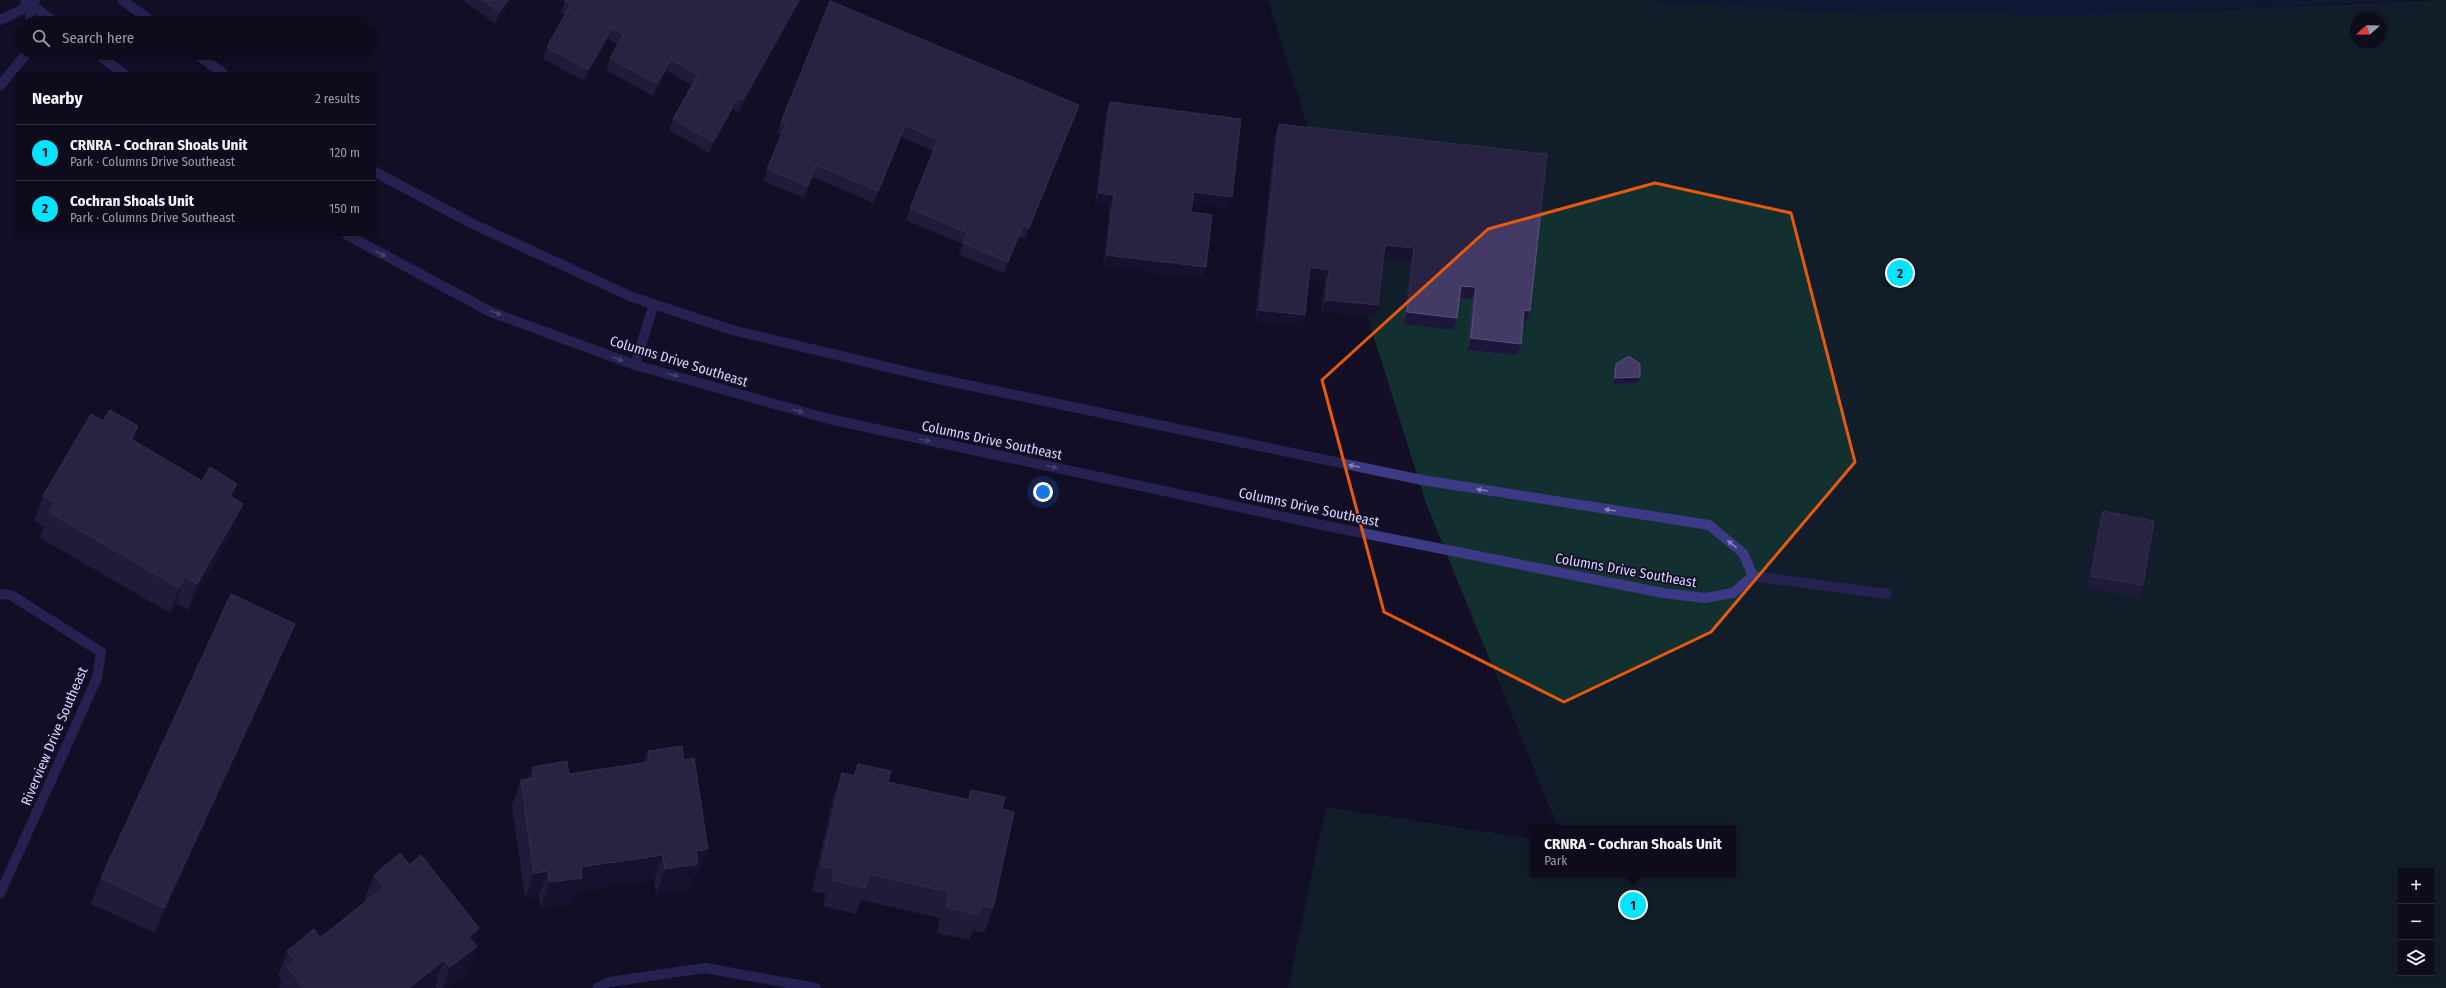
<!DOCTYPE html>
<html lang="en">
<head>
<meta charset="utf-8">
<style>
  body { margin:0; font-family:"Fira Sans Condensed",sans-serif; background:#1c1929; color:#f1f3f6 }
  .controls { position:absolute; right:12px; bottom:12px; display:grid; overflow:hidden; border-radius:0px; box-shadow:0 2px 6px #0003 }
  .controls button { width:36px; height:36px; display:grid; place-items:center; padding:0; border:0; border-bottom:1px solid #2e2b3b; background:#0e0b1c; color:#f1f3f6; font:20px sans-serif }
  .compass { position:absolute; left:2350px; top:12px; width:36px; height:36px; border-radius:50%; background:#0e0b1c; box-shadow:0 2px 6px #0003; rotate:250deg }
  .you { position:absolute; left:1043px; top:492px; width:14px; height:14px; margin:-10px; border:3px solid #fff; border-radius:50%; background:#1a73e8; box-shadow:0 0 0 6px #1a73e833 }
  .badge { display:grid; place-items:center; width:26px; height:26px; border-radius:50%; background:#00e5ff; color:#111; font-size:13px; font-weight:700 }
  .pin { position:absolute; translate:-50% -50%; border:2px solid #fff; box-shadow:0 1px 4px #0006 }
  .popup { position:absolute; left:1530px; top:825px; width:206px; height:52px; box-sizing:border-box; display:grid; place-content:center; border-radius:0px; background:#0e0b1c; filter:drop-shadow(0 1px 3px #0005); font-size:13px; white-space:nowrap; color:#9b9ba3 }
  .popup b { font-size:15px; color:#f1f3f6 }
  .popup::after { content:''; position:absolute; left:50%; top:100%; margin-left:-8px; border:8px solid transparent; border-top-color:#0e0b1c }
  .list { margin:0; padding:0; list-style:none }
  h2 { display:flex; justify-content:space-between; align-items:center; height:52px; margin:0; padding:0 16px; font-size:17px }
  h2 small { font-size:13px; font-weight:400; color:#9b9ba3 }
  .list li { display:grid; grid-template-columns:26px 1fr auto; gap:12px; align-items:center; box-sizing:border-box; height:56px; padding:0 16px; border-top:1px solid #2e2b3b }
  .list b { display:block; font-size:15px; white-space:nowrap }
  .list p { margin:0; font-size:13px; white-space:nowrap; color:#9b9ba3 }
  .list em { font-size:13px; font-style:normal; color:#9b9ba3 }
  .icon { flex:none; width:22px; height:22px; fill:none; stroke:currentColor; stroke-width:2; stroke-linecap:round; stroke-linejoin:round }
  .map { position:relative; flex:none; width:2446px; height:988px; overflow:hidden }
  .search { position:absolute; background:#0e0b1c; box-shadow:0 2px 6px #0003; left:16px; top:16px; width:360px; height:44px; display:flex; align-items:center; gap:10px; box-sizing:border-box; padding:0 14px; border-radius:22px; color:#9b9ba3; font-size:15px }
  .panel { position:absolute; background:#0e0b1c; box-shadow:0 2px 6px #0003; left:16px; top:72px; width:360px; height:164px; border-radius:0px }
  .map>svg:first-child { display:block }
  .green { fill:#12302f; fill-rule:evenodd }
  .water { fill:#0c2248 }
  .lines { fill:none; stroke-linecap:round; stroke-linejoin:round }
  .service { stroke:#3d3a85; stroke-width:10 }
  .minor { stroke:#3d3a85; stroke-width:10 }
  .wall { fill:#312854 }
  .shaded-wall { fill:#1d163a }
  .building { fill:#433a66; stroke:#5a527e }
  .oneway { fill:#837fbc }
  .marked { fill:none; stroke:#e8590c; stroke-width:3; stroke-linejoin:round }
  .labels { text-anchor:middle; stroke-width:3.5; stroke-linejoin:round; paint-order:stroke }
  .street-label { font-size:14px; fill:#d9d4ff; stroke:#130f26 }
</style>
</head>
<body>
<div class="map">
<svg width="2446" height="988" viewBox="0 0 2446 988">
  <rect width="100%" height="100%" fill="#130f26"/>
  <path class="green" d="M 1268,0 L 1638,0 L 1849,13 L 2091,15 L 2446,0 L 2446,988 L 1288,988 L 1326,807 L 1533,839 L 1533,874 L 1733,874 L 1733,828 L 1558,828 L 1426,503 ZM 2356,18 L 2380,18 L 2380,42 L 2356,42 ZM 2401,871 L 2431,871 L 2431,973 L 2401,973 Z"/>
  <polygon class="water" points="1638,0 2412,0 2091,15 1849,13"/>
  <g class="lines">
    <g class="service">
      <polyline points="635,365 654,304"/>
      <polyline points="1753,576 1887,594"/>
    </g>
    <g class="minor">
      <polyline points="25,0 56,23"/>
      <polyline points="122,0 154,23"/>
      <polyline points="0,20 31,5 35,0"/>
      <polyline points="30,23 31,5"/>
      <polyline points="96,53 123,73"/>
      <polyline points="195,53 223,73"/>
      <polyline points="0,86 27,53"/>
      <polyline points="347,235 491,312 635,365 829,419 1327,526 1663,593 1705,598 1733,593 1753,576 1743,553 1709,525 1422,480 929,377 732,330 632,297 471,223 375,172"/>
      <polyline points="0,594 11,595 101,652 97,678 0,894"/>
      <polyline points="597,988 609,982 705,968 816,988"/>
    </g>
  </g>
  <g class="wall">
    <polygon points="463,0 512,0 495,24"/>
    <polygon points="565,0 801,0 739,112 733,109 709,153 669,130 673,119 692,85 667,71 653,96 606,70 610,58 618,45 608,39 584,81 543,59 547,47 565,15 561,12"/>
    <polygon points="1110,102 1232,197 1228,208 1193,204 1191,212 1202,279 1103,266 1110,206 1095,204 1106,113"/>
    <polygon points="1079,105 1025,239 1018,236 1004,273 959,255 963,244 906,220 933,151 901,137 874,203 812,177 804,198 763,181 781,135 777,133 781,122"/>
    <polygon points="1279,124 1526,323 1523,322 1521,344 1517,355 1467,350 1472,299 1460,297 1457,318 1453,330 1403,324 1410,260 1383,257 1374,317 1321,311 1325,281 1309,279 1301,326 1255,321 1275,136"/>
    <polygon points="1616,364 1640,377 1638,383 1613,384 1614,370"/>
    <polygon points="103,421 138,426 133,441 202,481 237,484 232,497 234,529 188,610 176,603 170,613 40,538 44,527 34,521 43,496"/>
    <polygon points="2103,511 2143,585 2139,597 2087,587 2098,523"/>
    <polygon points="285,649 155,933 91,904 101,878"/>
    <polygon points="648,751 684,760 708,849 698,875 694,875 689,890 656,894 654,880 577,891 573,903 540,908 539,896 525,898 512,806 521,780 528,779 533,767 569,774 643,763"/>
    <polygon points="858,764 888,782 967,800 971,790 1002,809 993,908 984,933 973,931 969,940 937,933 940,918 861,900 856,914 823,906 826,894 812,891 833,798 842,773 853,775"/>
    <polygon points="410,865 479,928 474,942 477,946 468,972 447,988 437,988 435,985 432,988 279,988 282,981 278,976 287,951 320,938 366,902 364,900 374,875"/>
  </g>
  <g class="shaded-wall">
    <polygon points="508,0 512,0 495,24 499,12"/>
    <polygon points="799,0 801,0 739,112 743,100"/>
    <polygon points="612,28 608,39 584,81 588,70"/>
    <polygon points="671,59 667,71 653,96 657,84"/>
    <polygon points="738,97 733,109 709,153 713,142"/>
    <polygon points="1079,105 1075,117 1025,239 1029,228"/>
    <polygon points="905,125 901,137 874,203 878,191"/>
    <polygon points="1194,192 1232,197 1228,208 1190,204"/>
    <polygon points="1099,193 1114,195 1110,206 1095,204"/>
    <polygon points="1385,245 1414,248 1410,260 1380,257"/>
    <polygon points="1107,255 1206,267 1202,279 1103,266"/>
    <polygon points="1310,267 1329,270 1325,281 1306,279"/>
    <polygon points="1461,286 1476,287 1472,299 1457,297"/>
    <polygon points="1326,300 1378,305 1374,317 1321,311"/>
    <polygon points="1259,310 1305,315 1301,326 1255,321"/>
    <polygon points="1524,310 1530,311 1526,323 1520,322"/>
    <polygon points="1407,312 1457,318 1453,330 1403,324"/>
    <polygon points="1471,338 1521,344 1517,355 1467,350"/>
    <polygon points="1640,377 1638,383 1613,384 1615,378"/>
    <polygon points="138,426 129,452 131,439"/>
    <polygon points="237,484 228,509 230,496"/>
    <polygon points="243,504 234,529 188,610 197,584"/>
    <polygon points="185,577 176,603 170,613 179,588"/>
    <polygon points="295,624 285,649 155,933 164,908"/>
    <polygon points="708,849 698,875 694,875 689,890 656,894 665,869 696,851"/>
    <polygon points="663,855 654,880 577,891 573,903 540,908 549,882 581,867"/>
    <polygon points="548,871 539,896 525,898 534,873"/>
    <polygon points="479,928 471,951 477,946 468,972 447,988 443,988 450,967 469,937"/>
    <polygon points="444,960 435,985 432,988 409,988"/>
  </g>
  <g class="building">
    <polygon points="483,0 508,0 499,12"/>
    <polygon points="565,0 799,0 743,100 738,97 713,142 673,119 698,75 671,59 657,84 610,58 624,34 612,28 588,70 547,47 571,4 565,1"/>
    <polygon points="830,1 1079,105 1029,228 1023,225 1008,262 963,243 968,233 910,208 938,140 905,125 878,191 816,165 808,186 767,169 786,124 781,122"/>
    <polygon points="1110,102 1241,119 1232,197 1194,192 1191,212 1212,215 1206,267 1107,255 1114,195 1099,193"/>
    <polygon points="1279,124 1547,154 1530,311 1524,310 1521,344 1471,338 1476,287 1461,286 1457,318 1407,312 1414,248 1385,245 1378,305 1326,300 1329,270 1310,267 1305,315 1259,310"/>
    <polygon points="1629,356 1640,364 1640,377 1615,378 1616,364"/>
    <polygon points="110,410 138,426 131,439 202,481 210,467 237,484 230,496 243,504 197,584 185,577 179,588 49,512 55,503 43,496 91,414 103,421"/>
    <polygon points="2103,511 2154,521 2143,585 2091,576"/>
    <polygon points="231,594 295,624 164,908 101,878"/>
    <polygon points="682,746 684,760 694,758 708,849 696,851 698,864 665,869 663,855 581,867 582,878 549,882 548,871 534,873 521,780 534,778 533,767 567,761 569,774 649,762 648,751"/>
    <polygon points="858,764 891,771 888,782 969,800 971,790 1005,797 1002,809 1014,812 993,908 981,905 979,915 946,907 949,892 869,874 865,888 832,880 835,869 821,866 842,773 855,776"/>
    <polygon points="400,853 410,865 421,855 479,928 469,937 477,946 450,967 444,960 409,988 304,988 287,967 295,960 287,951 314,929 320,938 384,887 374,875"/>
  </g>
  <defs><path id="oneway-solid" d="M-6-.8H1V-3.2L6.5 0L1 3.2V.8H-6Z"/></defs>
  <g class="oneway">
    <use href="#oneway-solid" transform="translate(381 254) rotate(28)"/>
    <use href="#oneway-solid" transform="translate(496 313) rotate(21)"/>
    <use href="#oneway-solid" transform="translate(618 359) rotate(20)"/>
    <use href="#oneway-solid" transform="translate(673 375) rotate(16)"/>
    <use href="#oneway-solid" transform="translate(798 411) rotate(16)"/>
    <use href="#oneway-solid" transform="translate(925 440) rotate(12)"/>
    <use href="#oneway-solid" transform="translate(1354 466) rotate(-168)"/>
    <use href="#oneway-solid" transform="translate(1052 467) rotate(12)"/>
    <use href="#oneway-solid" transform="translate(1482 490) rotate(-171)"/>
    <use href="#oneway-solid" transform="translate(1610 510) rotate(-171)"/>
    <use href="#oneway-solid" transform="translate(1732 544) rotate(-141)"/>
  </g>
  <path d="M0 0H2446V988H0ZM 1655,183 L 1791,213 L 1855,462 L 1711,632 L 1564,702 L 1384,612 L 1322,380 L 1488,229 Z" fill="#130f26" fill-opacity=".55" fill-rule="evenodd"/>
  <path class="marked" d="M 1655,183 L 1791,213 L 1855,462 L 1711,632 L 1564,702 L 1384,612 L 1322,380 L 1488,229 Z"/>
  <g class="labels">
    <g class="street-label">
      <text transform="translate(679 361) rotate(17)" y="5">Columns Drive Southeast</text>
      <text transform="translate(992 440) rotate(12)" y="5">Columns Drive Southeast</text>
      <text transform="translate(1309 507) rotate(12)" y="5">Columns Drive Southeast</text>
      <text transform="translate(1626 570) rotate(10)" y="5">Columns Drive Southeast</text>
      <text transform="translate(54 736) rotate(-67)" y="5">Riverview Drive Southeast</text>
    </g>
  </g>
</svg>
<div class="controls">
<button>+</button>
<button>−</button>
<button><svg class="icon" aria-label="layers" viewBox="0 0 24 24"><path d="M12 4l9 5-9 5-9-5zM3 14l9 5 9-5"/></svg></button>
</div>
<svg class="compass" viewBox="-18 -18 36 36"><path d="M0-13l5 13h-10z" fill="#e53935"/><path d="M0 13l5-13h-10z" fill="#9b9ba3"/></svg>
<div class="you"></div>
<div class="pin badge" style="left:1633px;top:905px">1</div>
<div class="popup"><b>CRNRA - Cochran Shoals Unit</b>Park</div>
<div class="pin badge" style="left:1900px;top:273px">2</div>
<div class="search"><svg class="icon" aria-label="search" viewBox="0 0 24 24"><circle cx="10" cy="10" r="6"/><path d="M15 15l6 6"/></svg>Search here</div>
<section class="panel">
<h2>Nearby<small>2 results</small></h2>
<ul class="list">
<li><span class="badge">1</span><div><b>CRNRA - Cochran Shoals Unit</b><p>Park · Columns Drive Southeast</p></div><em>120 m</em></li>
<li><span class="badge">2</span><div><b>Cochran Shoals Unit</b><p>Park · Columns Drive Southeast</p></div><em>150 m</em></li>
</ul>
</section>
</div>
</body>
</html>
